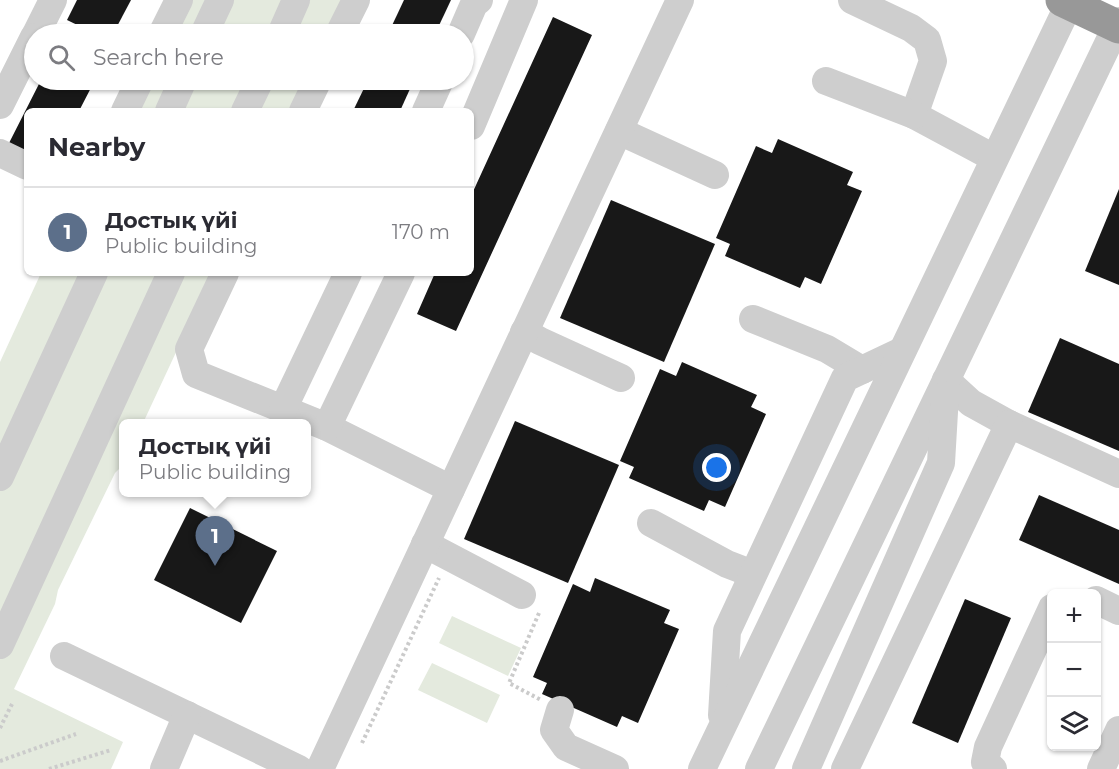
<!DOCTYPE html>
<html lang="en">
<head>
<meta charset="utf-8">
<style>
  body { margin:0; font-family:Montserrat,sans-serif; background:#f2f2f3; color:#2b2b33 }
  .controls { position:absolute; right:18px; bottom:18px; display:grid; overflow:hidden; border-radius:9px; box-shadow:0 2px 4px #0004 }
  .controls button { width:54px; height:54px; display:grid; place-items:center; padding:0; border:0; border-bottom:2px solid #e1e1e2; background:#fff; color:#2b2b33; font:30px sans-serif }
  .you { position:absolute; left:717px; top:468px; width:21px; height:21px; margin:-15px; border:4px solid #fff; border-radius:50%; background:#1a73e8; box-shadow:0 0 0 9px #1a73e833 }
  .badge { display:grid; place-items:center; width:39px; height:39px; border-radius:50%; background:#0f766e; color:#fff; font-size:20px; font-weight:700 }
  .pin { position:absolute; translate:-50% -50px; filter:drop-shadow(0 2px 3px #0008) }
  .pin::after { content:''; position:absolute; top:32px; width:21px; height:18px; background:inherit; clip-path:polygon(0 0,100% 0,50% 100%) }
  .popup { position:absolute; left:119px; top:419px; width:192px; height:78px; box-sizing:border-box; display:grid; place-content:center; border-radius:9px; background:#fff; filter:drop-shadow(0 2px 4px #0005); font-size:20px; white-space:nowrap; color:#7c7c81 }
  .popup b { font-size:22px; color:#2b2b33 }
  .popup::after { content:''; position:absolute; left:50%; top:100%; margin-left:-12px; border:12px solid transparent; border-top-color:#fff }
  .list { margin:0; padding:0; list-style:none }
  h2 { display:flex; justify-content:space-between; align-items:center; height:78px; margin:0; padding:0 24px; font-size:26px }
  h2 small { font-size:20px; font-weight:400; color:#7c7c81 }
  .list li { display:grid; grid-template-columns:39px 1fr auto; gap:18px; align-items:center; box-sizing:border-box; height:90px; padding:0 24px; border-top:2px solid #e1e1e2 }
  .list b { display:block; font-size:22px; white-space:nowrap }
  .list p { margin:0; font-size:20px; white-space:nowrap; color:#7c7c81 }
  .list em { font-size:20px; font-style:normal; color:#7c7c81 }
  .icon { flex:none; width:33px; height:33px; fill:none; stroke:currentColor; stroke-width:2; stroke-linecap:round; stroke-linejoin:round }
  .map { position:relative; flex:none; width:1119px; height:769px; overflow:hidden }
  .search { position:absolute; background:#fff; box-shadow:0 2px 4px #0004; left:24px; top:24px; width:450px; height:66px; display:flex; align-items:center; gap:15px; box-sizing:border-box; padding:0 21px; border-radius:33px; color:#7c7c81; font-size:22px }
  .panel { position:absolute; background:#fff; box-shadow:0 2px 4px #0004; left:24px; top:108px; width:450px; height:168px; border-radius:9px }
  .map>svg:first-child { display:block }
  .green { fill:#e4eade }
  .building { fill:#181818 }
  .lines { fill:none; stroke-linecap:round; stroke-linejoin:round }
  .path { stroke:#cbcbcb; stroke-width:4; stroke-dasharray:3 3; stroke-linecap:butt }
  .minor { stroke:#cecece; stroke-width:28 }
  .highway { stroke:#989898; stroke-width:33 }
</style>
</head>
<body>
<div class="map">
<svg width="1119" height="769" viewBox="0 0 1119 769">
  <rect width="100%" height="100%" fill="#fff"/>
  <g class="green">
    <polygon points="172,0 342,0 325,34 156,34"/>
    <polygon points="134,80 304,80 289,111 119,111"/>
    <polygon points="41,273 213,273 143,423 124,424 123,465 115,473 58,590 55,604 14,689 123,742 111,769 0,769 0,362"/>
    <polygon points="452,616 521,648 508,676 439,643"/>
    <polygon points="432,663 500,695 487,723 418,690"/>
  </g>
  <g class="building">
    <polygon points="77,0 131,0 113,34 96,34 67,20"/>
    <polygon points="404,0 451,0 435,34 388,34"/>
    <polygon points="553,17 592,35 456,331 417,314 435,273 471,273 471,196"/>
    <polygon points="41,80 95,80 79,111 27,111 27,156 7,147"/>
    <polygon points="368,80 414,80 400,111 353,111"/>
    <polygon points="778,139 853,172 847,185 862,191 821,284 805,277 800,288 725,256 730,244 716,238 756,146 772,153"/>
    <polygon points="1119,189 1119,285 1085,271"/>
    <polygon points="611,200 715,244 664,362 560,318"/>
    <polygon points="1060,338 1119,364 1119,451 1028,412"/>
    <polygon points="682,362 757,395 751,407 766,414 725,507 709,500 704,511 629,478 634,467 620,461 660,369 676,376"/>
    <polygon points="515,421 619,465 568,583 464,539"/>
    <polygon points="1039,495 1119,530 1119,584 1019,540"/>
    <polygon points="190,508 277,551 241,623 154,580"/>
    <polygon points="595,578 670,610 664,623 679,629 638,723 622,716 617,727 542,694 547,683 533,677 573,584 590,592"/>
    <polygon points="965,599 1011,618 958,743 912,723"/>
  </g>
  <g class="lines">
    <g class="path">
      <polyline points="539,613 509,683 541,700"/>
      <polyline points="0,728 12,704"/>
      <polyline points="362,743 439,578"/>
      <polyline points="0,761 76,734"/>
      <polyline points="49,769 111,750"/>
    </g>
    <g class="minor">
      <polyline points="852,0 911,28 927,40 933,61 914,115 994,158"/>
      <polyline points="36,34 53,0"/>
      <polyline points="162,34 179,0"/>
      <polyline points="204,34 220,0"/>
      <polyline points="281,34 296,0"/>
      <polyline points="339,34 356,0"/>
      <polyline points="461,34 474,4 479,0"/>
      <polyline points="826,81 914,115"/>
      <polyline points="0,105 34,37"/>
      <polyline points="125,111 140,80"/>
      <polyline points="169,111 183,80"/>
      <polyline points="245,111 260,80"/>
      <polyline points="303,111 318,80"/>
      <polyline points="426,111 440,80"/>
      <polyline points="471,126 524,0"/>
      <polyline points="619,131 715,175"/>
      <polyline points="0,153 27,166"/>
      <polyline points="225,273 189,349 196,374 327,427 451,489"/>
      <polyline points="753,319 827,349 862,370"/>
      <polyline points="524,332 540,341 621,378"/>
      <polyline points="946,380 971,403 1009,424 1119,474"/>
      <polyline points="283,409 348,273"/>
      <polyline points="327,427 401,273"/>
      <polyline points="0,477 94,273"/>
      <polyline points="651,523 727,564 753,574"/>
      <polyline points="425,544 522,595"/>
      <polyline points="1096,600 1119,611"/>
      <polyline points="0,645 171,273"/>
      <polyline points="64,656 299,769"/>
      <polyline points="560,710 554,730 566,747 615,769"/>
      <polyline points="722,715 727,631 845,378 902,351"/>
      <polyline points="164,769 187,715"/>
      <polyline points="320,769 680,0"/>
      <polyline points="702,769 1071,0"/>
      <polyline points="759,769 1119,21"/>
      <polyline points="806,769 941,463 945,395"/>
      <polyline points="845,769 1009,424"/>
      <polyline points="993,769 985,762 988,747 1052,608"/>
      <polyline points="1101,769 1119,730"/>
    </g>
    <polyline class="highway" points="1062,0 1119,27"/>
  </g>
</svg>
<div class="controls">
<button>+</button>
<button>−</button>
<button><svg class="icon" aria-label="layers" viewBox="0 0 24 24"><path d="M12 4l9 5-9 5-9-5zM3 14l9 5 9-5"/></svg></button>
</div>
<div class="you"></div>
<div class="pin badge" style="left:215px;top:566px;background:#5c6f8a">1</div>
<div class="popup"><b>Достық үйі</b>Public building</div>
<div class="search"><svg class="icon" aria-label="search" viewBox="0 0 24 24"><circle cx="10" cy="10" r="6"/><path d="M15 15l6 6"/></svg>Search here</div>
<section class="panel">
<h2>Nearby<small></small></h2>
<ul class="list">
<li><span class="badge" style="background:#5c6f8a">1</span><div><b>Достық үйі</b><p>Public building</p></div><em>170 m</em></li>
</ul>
</section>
</div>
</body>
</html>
